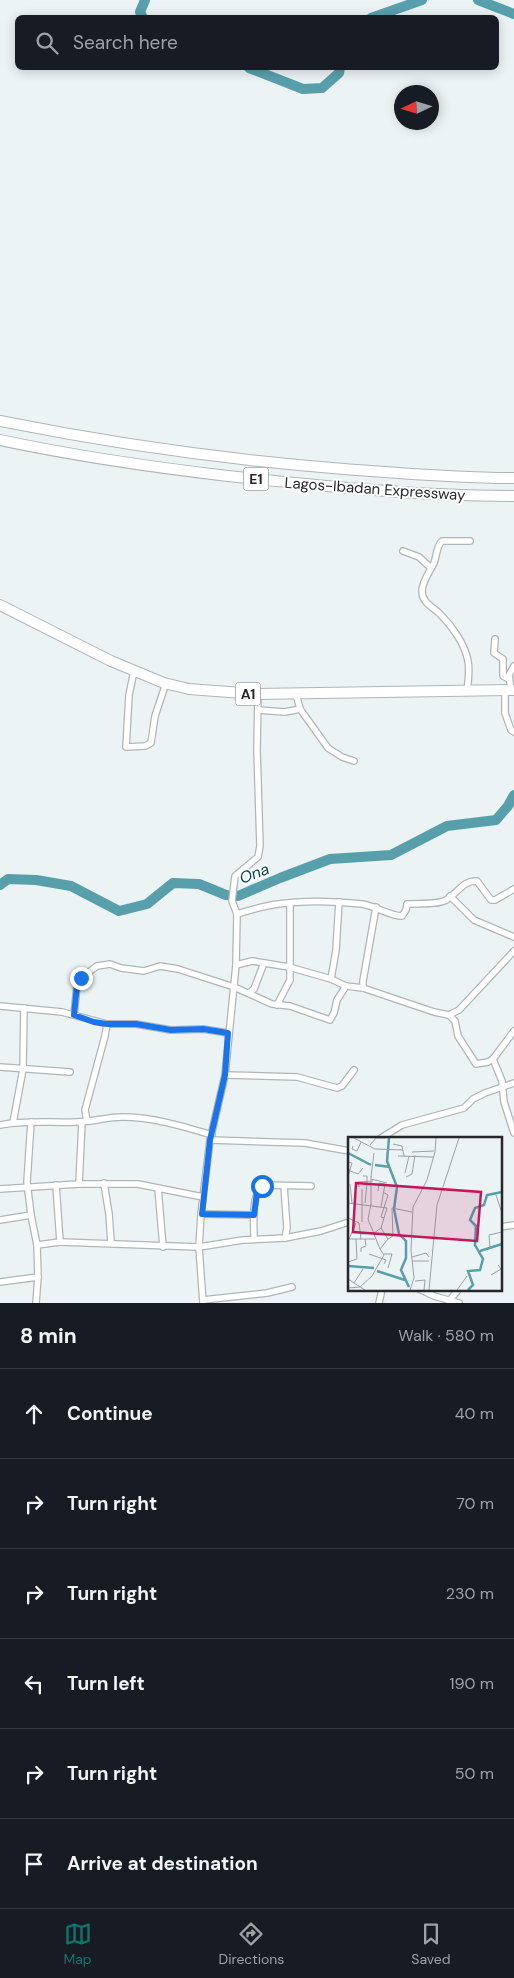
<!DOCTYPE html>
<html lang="en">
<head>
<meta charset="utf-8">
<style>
  body { margin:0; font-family:"DM Sans",sans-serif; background:#20242c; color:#f1f3f6 }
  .compass { position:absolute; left:394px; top:85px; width:45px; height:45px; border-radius:50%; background:#171b24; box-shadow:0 2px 12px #0003; rotate:266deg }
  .stop { position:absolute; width:15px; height:15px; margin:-11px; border:4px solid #1a73e8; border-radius:50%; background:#fff }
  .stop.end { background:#1a73e8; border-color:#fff; box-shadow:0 1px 5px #0008 }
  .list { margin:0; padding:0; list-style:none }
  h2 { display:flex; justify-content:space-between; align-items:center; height:65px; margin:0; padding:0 20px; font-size:21px }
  h2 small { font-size:16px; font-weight:400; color:#9ea1a6 }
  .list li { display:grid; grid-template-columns:32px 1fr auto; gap:15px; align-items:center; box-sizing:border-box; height:90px; padding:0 20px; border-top:1px solid #363941 }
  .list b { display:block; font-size:19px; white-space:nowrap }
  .list em { font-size:16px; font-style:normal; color:#9ea1a6 }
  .icon { flex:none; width:28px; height:28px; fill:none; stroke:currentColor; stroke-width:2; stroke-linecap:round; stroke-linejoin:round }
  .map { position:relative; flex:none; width:514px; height:1303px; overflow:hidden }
  .search { position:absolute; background:#171b24; box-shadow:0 2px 12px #0003; left:15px; right:15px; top:15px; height:55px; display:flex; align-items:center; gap:12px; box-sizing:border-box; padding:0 18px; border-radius:8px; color:#9ea1a6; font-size:19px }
  .sheet { height:605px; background:#171b24 }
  nav { display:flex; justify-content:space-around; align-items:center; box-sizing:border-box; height:70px; border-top:1px solid #363941; background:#171b24; font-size:14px; color:#9ea1a6 }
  nav a { display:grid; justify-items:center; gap:2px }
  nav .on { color:#0f766e }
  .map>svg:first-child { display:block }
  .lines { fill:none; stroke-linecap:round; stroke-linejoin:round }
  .river { stroke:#589fac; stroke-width:10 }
  .street-casing { stroke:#afb6b7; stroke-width:8 }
  .highway-casing { stroke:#afb6b7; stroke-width:12 }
  .street { stroke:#fff; stroke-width:5.5 }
  .highway { stroke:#fff; stroke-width:10 }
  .route { stroke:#1a73e8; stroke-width:6 }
  .labels { text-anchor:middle; stroke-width:4; stroke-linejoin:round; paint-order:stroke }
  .shield { fill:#fff; stroke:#666868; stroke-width:1 }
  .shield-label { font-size:14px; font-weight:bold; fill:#252728 }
  .street-label { font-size:15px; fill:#252728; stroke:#fff }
  .water-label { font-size:16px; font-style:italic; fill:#00444e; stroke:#fff }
  .inset-river { fill:none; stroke:#589fac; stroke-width:2.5 }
  .inset-road { fill:none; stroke:#9ca1a2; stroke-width:1 }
  .view { fill:#c2185b; fill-opacity:0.15; stroke:#c2185b; stroke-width:2.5 }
  .inset-edge { fill:none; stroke:#252728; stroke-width:2.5 }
</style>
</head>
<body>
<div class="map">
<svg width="514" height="1303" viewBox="0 0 514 1303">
  <rect width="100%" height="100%" fill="#ecf3f4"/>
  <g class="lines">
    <g class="river">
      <polyline points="478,0 514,14"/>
      <polyline points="143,18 140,12 145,0"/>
      <polyline points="371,18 422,0"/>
      <polyline points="249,68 303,89 322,88 339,73 340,68"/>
      <polyline points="0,885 8,879 36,880 71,886 119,911 147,904 173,883 199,884 226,895 238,896 280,878 330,859 391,855 447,826 496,820 508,806 514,795"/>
    </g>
    <defs>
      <g id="street">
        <polyline points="403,551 419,557 431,568"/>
        <polyline points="495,639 494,653 503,659 503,676 509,679"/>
        <polyline points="134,671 129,695 126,747 145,746 151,743 155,716 166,683"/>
        <polyline points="511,690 509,675 514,666"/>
        <polyline points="505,691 505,713 511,730 514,732"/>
        <path d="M 467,692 C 468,682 470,670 468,661 C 465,644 452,626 440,614 C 433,607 422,603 422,591 C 422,582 430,571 434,563 C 437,555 436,547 442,541 L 470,541"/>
        <path d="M 258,694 L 257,750 L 260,846 L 258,857 L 235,876 L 232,901 L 237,914 C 250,910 264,906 278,904 C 305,900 334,901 362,904 C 375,906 390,916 402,916 L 406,910 L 407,904 C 418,903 438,905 446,900 C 457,894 463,880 477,881 L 491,900 L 495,900 L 514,889"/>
        <polyline points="296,694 300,709 328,748 342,757 354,761"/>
        <polyline points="258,710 285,712 300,709"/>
        <polyline points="450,896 474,920 514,937"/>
        <polyline points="236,965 237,914"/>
        <polyline points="331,979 336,950 339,902"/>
        <polyline points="363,988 363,981 376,907"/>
        <polyline points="249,993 254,989 264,963"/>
        <polyline points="277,1005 290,980 290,903"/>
        <polyline points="0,1006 62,1012 107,1024 136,1024 171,1030 203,1029 228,1033"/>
        <polyline points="74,1015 77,985 81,978 97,966 110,964 121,968 144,971 160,966 178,969 234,987 272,1004 290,1006 330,1020 334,1013 337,1000 346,986"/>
        <polyline points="449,1015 455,1021 458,1036 476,1064 488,1062 493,1059 514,1031"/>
        <polyline points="493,1059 502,1081 504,1102 514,1133"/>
        <polyline points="0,1067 70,1072"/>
        <polyline points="225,1075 297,1077 337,1088 342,1086 354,1070"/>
        <polyline points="87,1121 85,1110 105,1036 107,1024"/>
        <polyline points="13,1123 23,1069 24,1008"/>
        <path d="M 0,1125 C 25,1120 51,1123 76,1122 C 92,1122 107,1117 122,1117 C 153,1117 182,1126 212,1135"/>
        <polyline points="381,1138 402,1125 464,1108 473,1099 485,1093 514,1083"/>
        <polyline points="210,1140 305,1143 349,1151"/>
        <polyline points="104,1183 109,1214 111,1242"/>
        <polyline points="79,1184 82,1122"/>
        <polyline points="284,1186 287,1228 285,1238"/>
        <polyline points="158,1188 163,1247"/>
        <polyline points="0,1189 79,1184 138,1184 203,1197"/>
        <polyline points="201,1214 254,1215"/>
        <polyline points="31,1215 27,1182 31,1122"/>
        <polyline points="0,1220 31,1215 37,1245"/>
        <polyline points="500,1227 514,1225"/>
        <path d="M 254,1239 C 254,1224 251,1197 262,1185 L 311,1186"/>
        <polyline points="60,1242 199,1247 243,1240 285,1238 321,1231 349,1222"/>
        <polyline points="0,1282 38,1277"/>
        <polyline points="419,1289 434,1296 459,1303"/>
        <polyline points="203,1300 267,1293 292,1287"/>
        <polyline points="449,1301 459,1289"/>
        <polyline points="36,1303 38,1277 37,1245 60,1242 56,1185"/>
        <polyline points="203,1303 199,1247 201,1214 210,1140 225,1075 236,965 252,961 289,967 331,979 346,986 363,988 434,1012 449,1015 459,1010 514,951"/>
        <polyline points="379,1303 382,1289"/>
      </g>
      <g id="highway">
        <path d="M 0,421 C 114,444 228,460 344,469 C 401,473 457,478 514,478"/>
        <path d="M 0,440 C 75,456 151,467 228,476 C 323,486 418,496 514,496"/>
        <polyline points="0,605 111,661 164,683 189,689 256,694 514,690"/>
      </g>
    </defs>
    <use href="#street" class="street-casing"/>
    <use href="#highway" class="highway-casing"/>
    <use href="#street" class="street"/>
    <use href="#highway" class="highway"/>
  </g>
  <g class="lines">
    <polyline class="route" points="81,978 77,985 74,1015 94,1022 107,1024 136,1024 171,1030 203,1029 228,1033 225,1075 210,1140 202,1214 254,1215 257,1192 262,1186"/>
  </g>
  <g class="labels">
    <g class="shield">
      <rect x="243.5" y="467.5" width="25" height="23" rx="4"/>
      <rect x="235.5" y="682.5" width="25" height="23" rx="4"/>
    </g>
    <g class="shield-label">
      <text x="256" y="484">E1</text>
      <text x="248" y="699">A1</text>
    </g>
    <g class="street-label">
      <text transform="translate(375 489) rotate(4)" y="5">Lagos-Ibadan Expressway</text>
    </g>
    <g class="water-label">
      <text transform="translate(254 873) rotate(-21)" y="6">Ona</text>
    </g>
  </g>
  <g transform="translate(348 1137)">
    <rect width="154" height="154" fill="#ecf3f4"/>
    <path class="inset-river" d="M 41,1 L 39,24 L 49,50 L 46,72 L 51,97 L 58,104 L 58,121 L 53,133 L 61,150M 0,16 L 23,28M 27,28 L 42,30M 132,114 L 154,107M 0,129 L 26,131M 29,134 L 57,143M 120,153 L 125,148 L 120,134 L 132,133 L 135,122 L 127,108 L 128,89 L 122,83 L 127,71 L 136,68 L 139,58 L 154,55"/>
    <path class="inset-road" d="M 6,1 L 27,12 L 55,13M 45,7 L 54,9 L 56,19M 22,8 L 28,1 L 38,1M 5,9 L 4,12 L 9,14 L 13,5M 64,15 L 86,14M 50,19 L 85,20M 0,25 L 4,26 L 0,39M 0,33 L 10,37 L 15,31M 57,36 L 61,19M 15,39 L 19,39 L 19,46 L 17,66M 23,40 L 26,16M 58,40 L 64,37 L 67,18M 23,42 L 39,46M 2,47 L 4,66M 11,50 L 10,45 L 25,44M 30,54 L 31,46 L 37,47 L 33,70M 35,55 L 40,58 L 33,80 L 36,81M 148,58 L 154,76M 0,66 L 39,71 L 33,91 L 40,102 L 32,112 L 36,118 L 24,139 L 12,150 L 0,151M 23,67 L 20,82 L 32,112M 23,68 L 23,39M 0,81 L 11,86 L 13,102M 14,85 L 14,52M 13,97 L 26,96 L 33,91M 0,102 L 27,102M 1,102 L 8,86M 40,102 L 45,99 L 44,71 L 64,75M 142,111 L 141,98 L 154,95M 13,115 L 13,111 L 18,109 L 17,102M 21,117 L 38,123 L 36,127M 36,117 L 44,117 L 40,131M 64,120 L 78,116 L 81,120M 64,124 L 81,124M 0,125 L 9,122 L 8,102M 143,138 L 153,132 L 150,128M 0,142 L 17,153M 67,144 L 77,143 L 76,153M 6,146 L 15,132M 62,153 L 66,141 L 63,113 L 65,70 L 79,43 L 87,15 L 88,1M 81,153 L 89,68 L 111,1M 109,153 L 119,139"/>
    <path class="view" d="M 8,46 L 133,55 L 129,104 L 5,95 Z"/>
    <rect width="154" height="154" class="inset-edge"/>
  </g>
</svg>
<svg class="compass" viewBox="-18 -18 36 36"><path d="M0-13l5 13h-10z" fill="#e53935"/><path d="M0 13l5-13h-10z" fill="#9ea1a6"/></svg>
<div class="stop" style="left:262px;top:1186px"></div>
<div class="stop end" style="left:81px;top:978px"></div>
<div class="search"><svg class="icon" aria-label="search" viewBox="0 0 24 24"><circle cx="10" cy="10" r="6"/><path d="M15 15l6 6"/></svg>Search here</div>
</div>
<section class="sheet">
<h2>8 min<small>Walk · 580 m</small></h2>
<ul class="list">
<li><svg class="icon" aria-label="ahead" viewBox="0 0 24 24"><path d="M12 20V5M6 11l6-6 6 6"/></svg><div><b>Continue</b></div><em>40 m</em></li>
<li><svg class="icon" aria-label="right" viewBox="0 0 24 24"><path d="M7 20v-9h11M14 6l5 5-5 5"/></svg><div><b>Turn right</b></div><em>70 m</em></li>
<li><svg class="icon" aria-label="right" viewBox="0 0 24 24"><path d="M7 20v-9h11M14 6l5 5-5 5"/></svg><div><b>Turn right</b></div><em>230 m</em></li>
<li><svg class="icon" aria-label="left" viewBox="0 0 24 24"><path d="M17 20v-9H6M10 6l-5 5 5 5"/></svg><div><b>Turn left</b></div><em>190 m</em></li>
<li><svg class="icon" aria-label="right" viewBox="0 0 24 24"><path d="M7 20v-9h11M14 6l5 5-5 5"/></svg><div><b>Turn right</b></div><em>50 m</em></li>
<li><svg class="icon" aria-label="arrive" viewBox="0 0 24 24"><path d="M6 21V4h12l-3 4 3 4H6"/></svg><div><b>Arrive at destination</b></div></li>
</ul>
</section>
<nav>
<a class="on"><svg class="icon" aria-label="map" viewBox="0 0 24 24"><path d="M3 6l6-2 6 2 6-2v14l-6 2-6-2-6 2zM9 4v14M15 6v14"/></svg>Map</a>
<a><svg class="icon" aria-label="directions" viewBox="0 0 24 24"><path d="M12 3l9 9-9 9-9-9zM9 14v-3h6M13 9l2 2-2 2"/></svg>Directions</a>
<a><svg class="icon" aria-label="saved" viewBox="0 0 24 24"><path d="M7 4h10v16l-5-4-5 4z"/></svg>Saved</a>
</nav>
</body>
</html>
